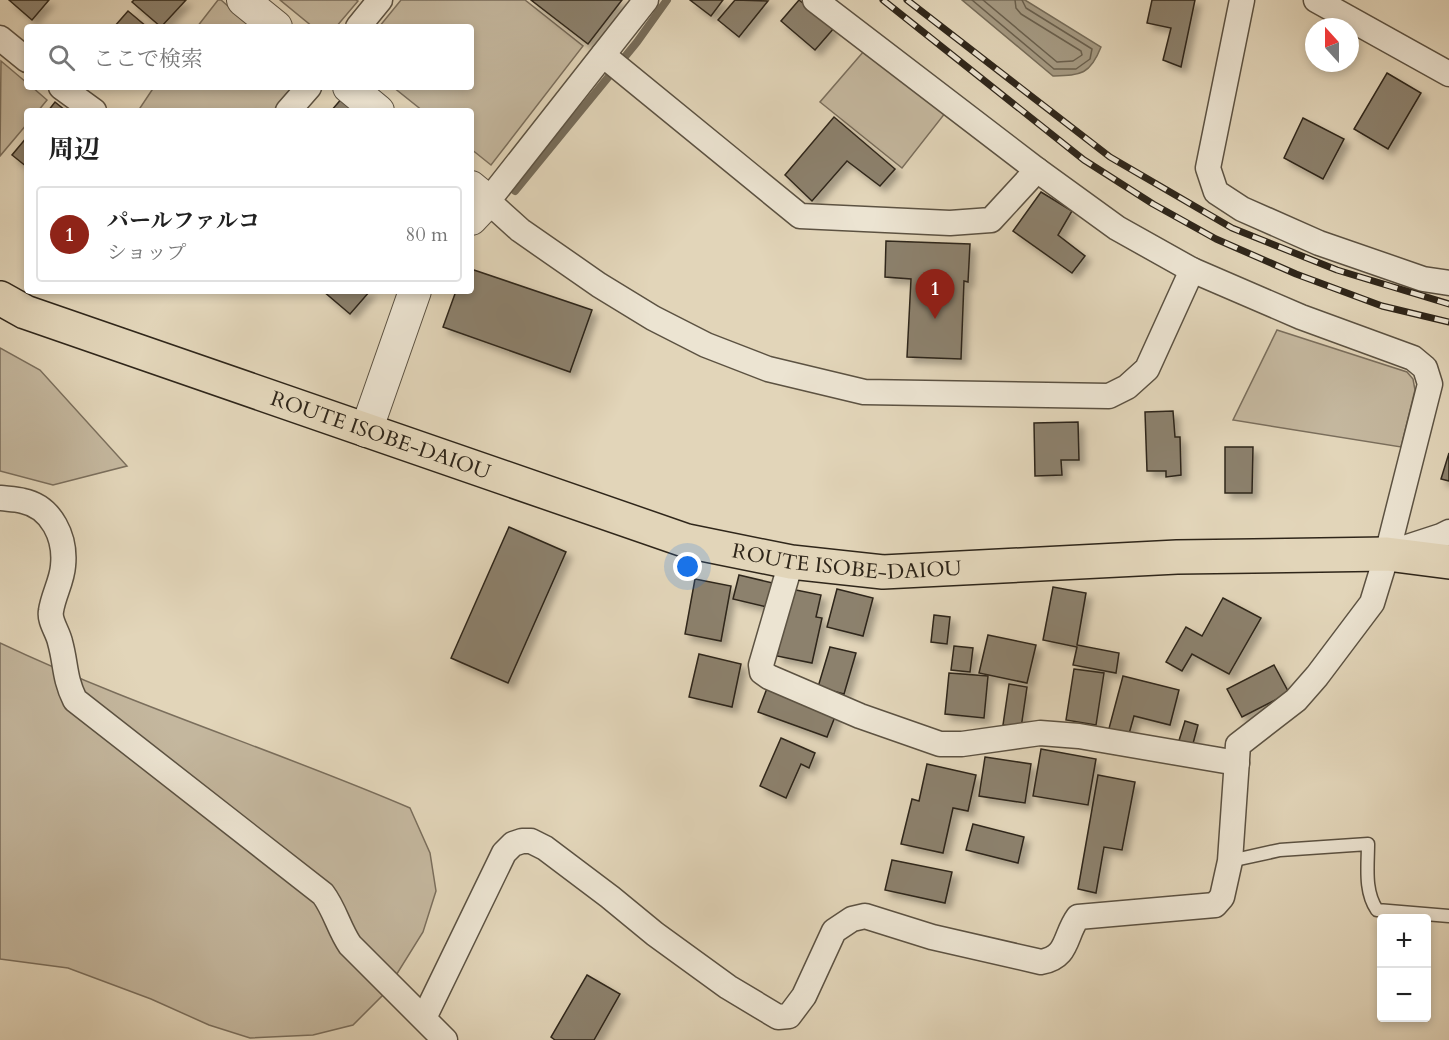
<!DOCTYPE html>
<html lang="ja">
<head>
<meta charset="utf-8">
<style>
  body { margin:0; font-family:Cardo,"Noto Serif JP",serif; background:#f6f6f6; color:#222 }
  .controls { position:absolute; right:18px; bottom:18px; display:grid; overflow:hidden; border-radius:6px; box-shadow:0 3px 9px #0003 }
  .controls button { width:54px; height:54px; display:grid; place-items:center; padding:0; border:0; border-bottom:2px solid #e0e0e0; background:#fff; color:#222; font:30px sans-serif }
  .compass { position:absolute; left:1305px; top:18px; width:54px; height:54px; border-radius:50%; background:#fff; box-shadow:0 3px 9px #0003; rotate:339deg }
  .you { position:absolute; left:688px; top:567px; width:21px; height:21px; margin:-15px; border:4px solid #fff; border-radius:50%; background:#1a73e8; box-shadow:0 0 0 9px #1a73e833 }
  .badge { display:grid; place-items:center; width:39px; height:39px; border-radius:50%; background:#8f2418; color:#fff; font-size:20px; font-weight:700 }
  .pin { position:absolute; translate:-50% -50px; filter:drop-shadow(0 2px 3px #0008) }
  .pin::after { content:''; position:absolute; top:32px; width:21px; height:18px; background:inherit; clip-path:polygon(0 0,100% 0,50% 100%) }
  .list { margin:0; padding:0; list-style:none }
  h2 { display:flex; justify-content:space-between; align-items:center; height:78px; margin:0; padding:0 24px; font-size:26px }
  h2 small { font-size:20px; font-weight:400; color:#767676 }
  .list li { display:grid; grid-template-columns:39px 1fr auto; gap:18px; align-items:center; box-sizing:border-box; height:96px; margin:0 12px 12px; padding:0 12px; border:2px solid #e0e0e0; border-radius:6px }
  .list b { display:block; font-size:22px; white-space:nowrap }
  .list p { margin:0; font-size:20px; white-space:nowrap; color:#767676 }
  .list em { font-size:20px; font-style:normal; color:#767676 }
  .icon { flex:none; width:33px; height:33px; fill:none; stroke:currentColor; stroke-width:2; stroke-linecap:round; stroke-linejoin:round }
  .map { position:relative; flex:none; width:1449px; height:1040px; overflow:hidden }
  .search { position:absolute; background:#fff; box-shadow:0 3px 9px #0003; left:24px; top:24px; width:450px; height:66px; display:flex; align-items:center; gap:15px; box-sizing:border-box; padding:0 21px; border-radius:6px; color:#767676; font-size:22px }
  .panel { position:absolute; background:#fff; box-shadow:0 3px 9px #0003; left:24px; top:108px; width:450px; height:186px; border-radius:6px }
  .map>svg:first-child { display:block }
  .green { fill:#c4b79e; stroke:#7a6e5c; stroke-width:1.5 }
  .water { fill:#a59a83; stroke:#766c59; stroke-width:1.5 }
  .lines { fill:none; stroke-linecap:round; stroke-linejoin:round }
  .shore { stroke:#6a604e; stroke-width:1.5 }
  .stream { stroke:#766c59; stroke-width:8 }
  .building { fill:#8c816d; stroke:#2f261a; stroke-width:1.5; filter:url(#shadow) }
  .service-casing { stroke:#5c5242; stroke-width:15 }
  .minor-casing { stroke:#5c5242; stroke-width:27 }
  .tertiary-casing { stroke:#5c5242; stroke-width:34 }
  .primary-casing { stroke:#2f261a; stroke-width:36 }
  .service { stroke:#ece4d2; stroke-width:12 }
  .minor { stroke:#ece4d2; stroke-width:24 }
  .tertiary { stroke:#ece4d2; stroke-width:32 }
  .primary { stroke:#e2d5b9; stroke-width:33 }
  .rail-casing { stroke:#2f261a; stroke-width:7 }
  .rail { stroke:#ece4d2; stroke-width:4.5; stroke-dasharray:14; stroke-linecap:butt }
  .labels { text-anchor:middle; stroke-width:4.5; stroke-linejoin:round; paint-order:stroke }
  .street-label { font-size:21px; fill:#2f261a; stroke:#ece4d2 }
</style>
</head>
<body>
<div class="map">
<svg width="1449" height="1040" viewBox="0 0 1449 1040">
  <defs>
    <filter id="shadow"><feDropShadow dx="5.5" dy="5.5" stdDeviation="3" flood-color="#0004"/></filter>
  </defs>
  <rect width="100%" height="100%" fill="#e2d5b9"/>
  <filter id="stains"><feTurbulence type="fractalNoise" baseFrequency=".00333" numOctaves="4"/><feColorMatrix values="0 0 0 0 .2 0 0 0 0 .09 0 0 0 0 .02 0 0 0 .5 -.17"/></filter>
  <radialGradient id="worn" r=".72"><stop offset=".6" stop-color="#630" stop-opacity="0"/><stop offset="1" stop-color="#630" stop-opacity=".3"/></radialGradient>
  <g class="green">
    <polygon points="218,0 221,0 252,27 197,27"/>
    <polygon points="280,0 356,0 358,1 336,27 313,27"/>
    <polygon points="401,0 525,0 583,46 491,165 471,149 471,111 423,111 393,87 471,87 471,27 379,27"/>
    <polygon points="864,51 946,112 902,168 820,102"/>
    <polygon points="1,61 27,83 27,87 32,87 47,100 38,111 27,111 27,124 0,156"/>
    <polygon points="154,87 299,87 278,111 138,111"/>
    <polygon points="1277,330 1407,372 1413,379 1415,390 1401,447 1233,420"/>
    <polygon points="0,348 40,370 127,466 53,485 0,471"/>
    <path d="M 0,643 C 133,706 275,750 410,808 L 430,853 L 436,891 L 423,932 L 385,993 L 353,1025 L 313,1035 L 250,1038 L 209,1025 L 151,999 L 68,968 L 0,959 Z"/>
  </g>
  <path class="water" d="M 962,0 L 1025,0 L 1101,47 C 1090,75 1081,75 1053,76 Z"/>
  <g class="lines">
    <g class="shore">
      <polyline points="972,0 1054,69 1076,69 1090,59 1092,49 1026,8 1022,0"/>
      <polyline points="983,0 1057,62 1073,61 1082,55 1081,51 1021,14 1016,8 1015,0"/>
    </g>
    <polyline class="stream" points="515,191 637,42 667,0"/>
  </g>
  <g class="building">
    <polygon points="9,0 49,0 32,20"/>
    <polygon points="134,0 186,0 161,27 132,2"/>
    <polygon points="531,0 622,0 588,44"/>
    <polygon points="690,0 723,0 711,16"/>
    <polygon points="735,0 768,1 739,37 718,20"/>
    <polygon points="799,0 834,28 815,50 781,21"/>
    <polygon points="1152,0 1195,0 1181,67 1163,60 1171,28 1147,23"/>
    <polygon points="128,11 147,27 114,27"/>
    <polygon points="1387,73 1421,93 1388,149 1354,129"/>
    <polygon points="343,97 360,111 331,111"/>
    <polygon points="55,102 66,111 48,111"/>
    <polygon points="834,117 895,169 880,186 847,161 812,201 785,175"/>
    <polygon points="1303,118 1344,139 1323,179 1284,158"/>
    <polygon points="27,137 27,167 12,155"/>
    <polygon points="1041,192 1072,211 1058,235 1085,256 1072,273 1013,231"/>
    <polygon points="886,241 970,244 968,282 964,281 961,359 907,357 911,279 885,277"/>
    <polygon points="471,269 592,310 570,372 443,327 456,291 471,291"/>
    <polygon points="323,291 370,291 350,314"/>
    <polygon points="1173,411 1175,437 1180,437 1181,475 1166,477 1166,471 1147,471 1145,412"/>
    <polygon points="1078,422 1079,460 1061,460 1062,475 1035,476 1034,423"/>
    <polygon points="1225,447 1253,447 1252,493 1225,493"/>
    <polygon points="1449,453 1449,481 1441,479"/>
    <polygon points="509,527 566,552 508,683 451,658"/>
    <polygon points="739,575 777,584 771,608 733,599"/>
    <polygon points="695,579 731,586 721,641 685,634"/>
    <polygon points="1053,587 1086,593 1077,645 1119,653 1116,673 1073,665 1077,647 1043,640"/>
    <polygon points="791,589 821,595 816,617 822,618 812,663 777,656"/>
    <polygon points="837,589 873,598 863,636 827,627"/>
    <polygon points="1223,598 1261,618 1229,674 1192,654 1182,671 1166,662 1186,627 1202,636"/>
    <polygon points="934,615 950,617 947,644 931,642"/>
    <polygon points="988,635 1036,645 1027,683 979,673"/>
    <polygon points="954,646 973,648 970,672 951,670"/>
    <polygon points="830,647 856,653 844,694 818,687"/>
    <polygon points="699,654 741,664 732,707 689,697"/>
    <polygon points="1274,665 1289,693 1242,717 1227,689"/>
    <polygon points="1074,669 1104,673 1096,725 1066,720"/>
    <polygon points="949,673 988,676 984,718 945,714"/>
    <polygon points="1123,676 1179,690 1170,725 1134,716 1127,741 1107,736"/>
    <polygon points="769,683 838,709 827,737 758,712"/>
    <polygon points="1009,684 1027,687 1021,728 1003,725"/>
    <polygon points="1185,721 1198,725 1191,751 1177,747"/>
    <polygon points="781,738 815,753 809,768 801,764 786,798 760,786"/>
    <polygon points="1041,749 1096,759 1088,805 1033,796"/>
    <polygon points="985,757 1031,764 1025,803 979,796"/>
    <polygon points="927,764 976,775 968,811 953,808 943,853 901,844 912,799 919,801"/>
    <polygon points="1098,775 1135,782 1122,850 1104,847 1096,893 1078,889"/>
    <polygon points="973,824 1024,837 1018,863 966,850"/>
    <polygon points="892,860 952,872 945,903 885,890"/>
    <polygon points="587,975 620,994 594,1040 555,1040 551,1037"/>
  </g>
  <g class="lines">
    <defs>
      <path id="service" d="M 1230,861 L 1280,850 L 1368,844 C 1368,866 1364,891 1377,910 L 1449,916"/>
      <g id="minor">
        <polyline points="646,0 488,201 520,230 599,285 653,318 706,345 768,369 864,392 1109,396 1127,387 1147,369 1192,270"/>
        <polyline points="1242,0 1208,168 1216,192 1242,209 1319,243 1423,279 1449,283"/>
        <polyline points="1316,0 1449,74"/>
        <polyline points="358,27 380,0"/>
        <polyline points="0,38 27,60"/>
        <polyline points="603,55 800,216 950,223 991,220 1037,170"/>
        <polyline points="61,87 94,111"/>
        <polyline points="288,111 309,87"/>
        <path d="M 0,498 C 8,499 16,499 23,501 C 52,507 66,538 63,566 C 62,581 53,596 51,611 C 49,621 58,632 60,642 C 66,663 64,678 75,700 L 323,894 C 335,910 339,929 350,945 L 445,1040"/>
        <polyline points="1392,552 1441,536 1449,532"/>
        <polyline points="791,562 761,665 762,672 769,677 860,716 940,744 962,744 1040,733 1079,736 1237,763"/>
        <path d="M 424,1018 L 504,853 L 513,844 L 522,841 L 531,841 L 545,848 L 610,897 L 655,934 L 728,987 L 778,1017 L 789,1016 L 804,996 L 834,931 L 852,919 L 865,916 L 932,937 L 1041,962 C 1069,957 1064,936 1078,917 L 1215,905 L 1222,897 L 1230,861 L 1238,745 L 1296,700 L 1317,676 L 1372,603 L 1387,554 L 1430,384 L 1425,368 L 1413,358 L 1301,317 L 1192,270 L 1117,228 L 1037,170 L 815,0"/>
      </g>
      <g id="tertiary">
        <polyline points="243,0 276,27"/>
        <polyline points="349,87 378,111"/>
        <polyline points="471,187 488,201 471,219"/>
        <polyline points="366,431 415,291"/>
      </g>
      <g id="primary">
        <path id="s1" d="M 0,298 L 25,312 L 687,541 L 791,562 L 883,572 L 1177,557 L 1387,554 L 1449,562"/>
      </g>
    </defs>
    <use href="#service" class="service-casing"/>
    <use href="#minor" class="minor-casing"/>
    <use href="#tertiary" class="tertiary-casing"/>
    <use href="#primary" class="primary-casing"/>
    <use href="#service" class="service"/>
    <use href="#minor" class="minor"/>
    <use href="#tertiary" class="tertiary"/>
    <use href="#primary" class="primary"/>
    <defs>
      <g id="rail">
        <polyline points="883,0 1084,160 1153,204 1216,239 1296,274 1382,306 1449,322"/>
        <polyline points="907,0 1110,157 1232,228 1337,270 1449,304"/>
      </g>
    </defs>
    <use href="#rail" class="rail-casing"/>
    <use href="#rail" class="rail"/>
  </g>
  <g class="labels">
    <g class="street-label">
      <text dy="7" stroke="none"><textPath href="#s1" startOffset="405">ROUTE ISOBE-DAIOU</textPath></text>
      <text dy="7" stroke="none"><textPath href="#s1" startOffset="891">ROUTE ISOBE-DAIOU</textPath></text>
    </g>
  </g>
  <rect width="100%" height="100%" filter="url(#stains)"/>
  <rect width="100%" height="100%" fill="url(#worn)"/>
</svg>
<div class="controls">
<button>+</button>
<button>−</button>
</div>
<svg class="compass" viewBox="-18 -18 36 36"><path d="M0-13l5 13h-10z" fill="#e53935"/><path d="M0 13l5-13h-10z" fill="#767676"/></svg>
<div class="you"></div>
<div class="pin badge" style="left:935px;top:319px">1</div>
<div class="search"><svg class="icon" aria-label="search" viewBox="0 0 24 24"><circle cx="10" cy="10" r="6"/><path d="M15 15l6 6"/></svg>ここで検索</div>
<section class="panel">
<h2>周辺<small></small></h2>
<ul class="list">
<li><span class="badge">1</span><div><b>パールファルコ</b><p>ショップ</p></div><em>80 m</em></li>
</ul>
</section>
</div>
</body>
</html>
